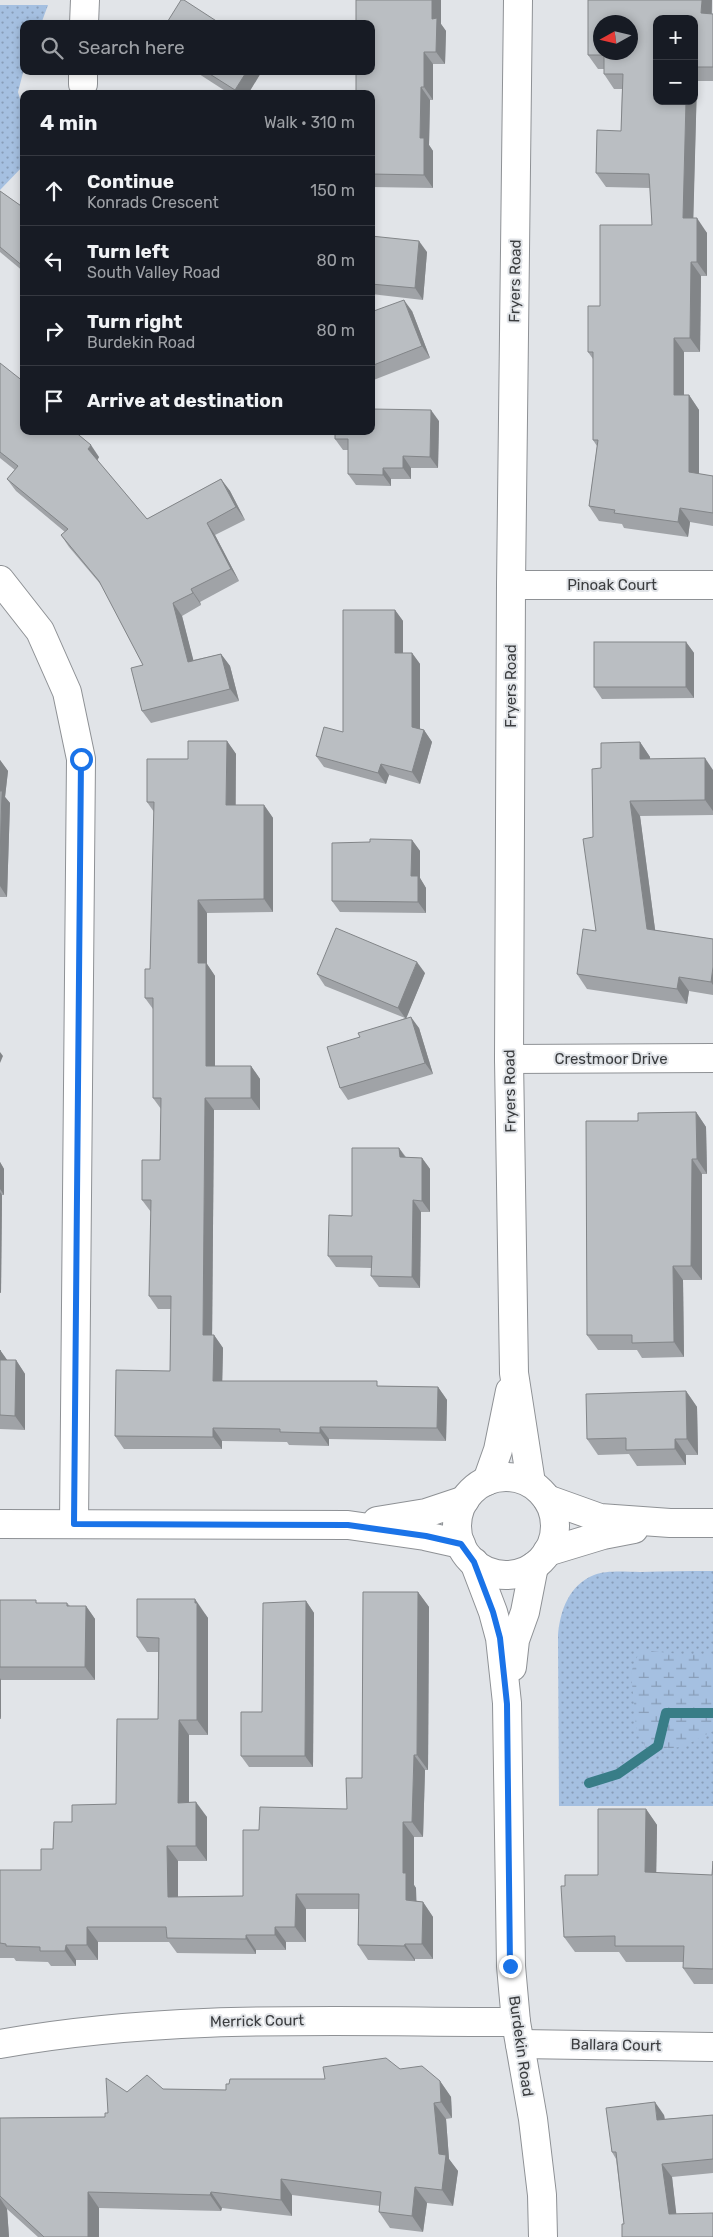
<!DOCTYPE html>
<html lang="en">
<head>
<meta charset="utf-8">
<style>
  body { margin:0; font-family:Rubik,sans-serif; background:#20242c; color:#f1f3f6 }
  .controls { position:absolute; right:15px; top:15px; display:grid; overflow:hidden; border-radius:10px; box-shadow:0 2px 8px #0003 }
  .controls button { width:45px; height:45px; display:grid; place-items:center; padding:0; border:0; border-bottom:1px solid #363941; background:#171b24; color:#f1f3f6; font:25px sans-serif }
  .compass { position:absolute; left:593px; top:15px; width:45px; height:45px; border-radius:50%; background:#171b24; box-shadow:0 2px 8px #0003; rotate:262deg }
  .stop { position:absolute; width:15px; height:15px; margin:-11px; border:4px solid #1a73e8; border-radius:50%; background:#fff }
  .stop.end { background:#1a73e8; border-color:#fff; box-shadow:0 1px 5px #0008 }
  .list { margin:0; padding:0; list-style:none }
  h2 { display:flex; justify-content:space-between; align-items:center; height:65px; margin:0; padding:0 20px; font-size:21px }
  h2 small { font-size:16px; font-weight:400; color:#9ea1a6 }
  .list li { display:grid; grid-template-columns:32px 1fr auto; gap:15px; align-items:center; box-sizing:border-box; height:70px; padding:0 20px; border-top:1px solid #363941 }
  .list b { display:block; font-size:19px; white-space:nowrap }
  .list p { margin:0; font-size:16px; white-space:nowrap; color:#9ea1a6 }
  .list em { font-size:16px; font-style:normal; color:#9ea1a6 }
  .icon { flex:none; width:28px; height:28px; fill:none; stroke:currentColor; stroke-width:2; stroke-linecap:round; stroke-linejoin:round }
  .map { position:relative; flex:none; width:713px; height:2237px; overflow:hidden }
  .search { position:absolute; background:#171b24; box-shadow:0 2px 8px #0003; left:20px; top:20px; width:355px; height:55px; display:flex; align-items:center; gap:12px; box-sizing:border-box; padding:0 18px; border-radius:10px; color:#9ea1a6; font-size:19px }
  .panel { position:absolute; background:#171b24; box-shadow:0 2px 8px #0003; left:20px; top:90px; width:355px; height:345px; border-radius:10px }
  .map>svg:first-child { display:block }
  .green { fill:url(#green-dots) }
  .wetland { fill:url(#wetland-marsh) }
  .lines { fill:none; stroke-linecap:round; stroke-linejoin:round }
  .stream { stroke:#387d87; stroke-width:10 }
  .minor-casing { stroke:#8e9195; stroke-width:30 }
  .major-casing { stroke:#8e9195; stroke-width:30 }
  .minor { stroke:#fff; stroke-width:28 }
  .major { stroke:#fff; stroke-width:28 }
  .wall { fill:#a0a3a7; fill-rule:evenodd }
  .shaded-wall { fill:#828588 }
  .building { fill:#babec2; stroke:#828588; fill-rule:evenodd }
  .route { stroke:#1a73e8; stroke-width:6 }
  .labels { text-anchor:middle; stroke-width:4; stroke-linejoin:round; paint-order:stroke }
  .street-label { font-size:15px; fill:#3b3d3f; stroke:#e1e4e8 }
</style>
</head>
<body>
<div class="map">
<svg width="713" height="2237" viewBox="0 0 713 2237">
  <defs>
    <pattern id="green-dots" width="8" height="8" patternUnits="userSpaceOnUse" patternTransform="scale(1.25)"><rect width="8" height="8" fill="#a5c0e1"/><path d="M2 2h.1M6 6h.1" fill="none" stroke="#889db8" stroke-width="1.8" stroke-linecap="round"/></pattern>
    <pattern id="wetland-marsh" width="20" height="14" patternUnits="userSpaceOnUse" patternTransform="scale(1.25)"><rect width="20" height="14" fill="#a5c0e1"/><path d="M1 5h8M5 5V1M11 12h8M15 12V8" fill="none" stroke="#889db8"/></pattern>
  </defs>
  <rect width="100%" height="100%" fill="#e1e4e8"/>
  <g class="green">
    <polygon points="0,5 48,5 41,24 24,24 24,69 18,92 24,113 24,165 0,190"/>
    <path d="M 713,1571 L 713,1806 L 559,1806 L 558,1635 C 560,1611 569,1585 594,1575 C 607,1570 626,1572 640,1572 C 664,1571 689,1571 713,1571 Z"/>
  </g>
  <polygon class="wetland" points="640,1650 679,1654 713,1654 713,1731 684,1746 648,1753 636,1727 631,1672"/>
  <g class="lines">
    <polyline class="stream" points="589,1783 618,1774 658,1746 666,1713 713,1713"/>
    <defs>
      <g id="minor">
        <polyline points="518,0 511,585 509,1059 514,1373 531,1483"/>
        <polyline points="84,24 85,0"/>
        <polyline points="83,84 83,71"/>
        <polyline points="0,580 40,631 67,692 81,759 74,1524"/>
        <polyline points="511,585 713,585"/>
        <polyline points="509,1059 713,1058"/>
        <polyline points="487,1481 498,1450 510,1391"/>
        <polyline points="474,1562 493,1612 500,1638 507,1703 511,1966 516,2022 533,2119 542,2195 543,2237"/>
        <polyline points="512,1667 515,1640 525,1612 534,1566"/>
        <path d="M 0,2044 C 171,2013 343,2022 516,2022"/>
        <polyline points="520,2044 713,2047"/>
      </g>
      <g id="major">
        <circle cx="506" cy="1526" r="49"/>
        <polyline points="547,1499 600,1518 670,1523 713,1523"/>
        <polyline points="377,1521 426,1513 465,1500"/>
        <polyline points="0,1524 348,1525 425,1536 461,1544"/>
        <polyline points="547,1552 603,1535 634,1529"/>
      </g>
    </defs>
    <use href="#minor" class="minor-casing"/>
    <use href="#major" class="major-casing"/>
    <use href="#minor" class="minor"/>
    <use href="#major" class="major"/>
  </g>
  <g class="wall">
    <polygon points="441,0 441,24 446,31 445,64 433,64 433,100 430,100 429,145 433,151 433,188 371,187 371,94"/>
    <path d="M 712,0 L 712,14 L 713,14 L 713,81 L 697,81 L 693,218 L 707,233 L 707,276 L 701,276 L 700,352 L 684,352 L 684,395 L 689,395 L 699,410 L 699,474 L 713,476 L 713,526 L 690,522 L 688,537 L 624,528 L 622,524 L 599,521 L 589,506 L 597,446 L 593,440 L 593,359 L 588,352 L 600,306 L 652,225 L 650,188 L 606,187 L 596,173 L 621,131 L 622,89 L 614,89 L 604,74 L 604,69 L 598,69 L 588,55 ZM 694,19 L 694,101 L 657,101 Z"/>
    <polygon points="197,71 262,71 248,94 230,94 199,74"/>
    <polygon points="0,191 24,208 24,272 0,252"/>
    <polygon points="371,236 427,252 423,300 371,294"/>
    <polygon points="412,311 430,358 371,381 371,312"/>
    <polygon points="0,363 24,431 99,457 97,460 147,519 221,479 230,491 245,520 215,535 239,581 200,602 201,605 182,616 193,660 221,654 230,666 239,701 151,723 142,711 143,665 102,586 69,547 61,535 65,532 16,491 7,479 15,470 0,458"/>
    <polygon points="439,421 438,468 411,468 411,479 391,479 391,486 356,485 348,474 348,450 343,450 335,439"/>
    <polygon points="395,610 403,621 403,653 412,653 420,664 420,729 424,730 432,742 420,784 389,775 386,784 324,767 316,756 343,732"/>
    <polygon points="686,642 694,653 694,698 602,699 594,687"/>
    <polygon points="227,741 236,754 236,805 264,805 273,818 273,912 207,913 207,964 215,976 215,1066 251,1066 260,1079 260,1110 214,1110 212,1335 214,1335 223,1348 222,1381 380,1386 438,1387 447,1400 446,1441 329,1439 329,1446 289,1445 287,1442 222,1441 222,1449 124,1449 115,1436 170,1371 171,1309 158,1309 149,1296 151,1212 142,1200 160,1160 161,1109 153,1098 153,1009 145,998 150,969 154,812 147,802 188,759"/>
    <polygon points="640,742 650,757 650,759 713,770 713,815 640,816 655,930 713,939 713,995 689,991 687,1004 587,989 577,974 596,931 593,837 601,768"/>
    <polygon points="0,760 8,771 5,797 10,803 7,897 0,897"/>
    <polygon points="412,840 420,851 420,878 426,888 426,913 340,912 332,901 370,842"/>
    <polygon points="425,973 406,1018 419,1028 433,1074 348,1100 340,1088 360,1037 405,1018 325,986 317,974"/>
    <polygon points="696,1112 706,1127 707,1174 702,1174 702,1280 683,1280 684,1357 642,1358 637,1350 598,1350 587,1335 638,1121"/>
    <polygon points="399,1148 406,1157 422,1158 430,1169 430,1212 421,1212 420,1288 379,1287 371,1276 371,1268 336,1267 328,1256 352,1216"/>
    <polygon points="0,1162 4,1169 4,1195 2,1195 1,1293 0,1293"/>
    <polygon points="0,1350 7,1360 16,1360 25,1374 25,1430 0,1429"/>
    <polygon points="686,1391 697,1407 698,1455 686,1455 686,1465 637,1466 629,1454 598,1455 587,1439"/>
    <polygon points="418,1592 429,1607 428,1770 425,1770 423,1837 414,1837 414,1885 416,1888 416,1901 423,1902 433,1917 433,1959 415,1959 415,1961 368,1960 358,1945 359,1909 306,1909 306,1942 286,1942 286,1950 256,1950 256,1954 177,1953 169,1942 98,1942 98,1960 76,1960 76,1966 51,1966 48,1962 16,1961 14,1958 0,1958 0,1870 41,1870 53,1849 72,1822 116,1804 158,1719 158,1652 147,1652 137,1637 205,1614 208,1618 208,1735 189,1735 189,1802 207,1817 207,1861 178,1861 178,1897 243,1896 259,1830 347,1809 362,1778"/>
    <polygon points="0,1600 38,1603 67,1603 70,1606 86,1606 95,1619 95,1680 1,1680 1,1719 0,1719"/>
    <polygon points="306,1601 314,1613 313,1767 249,1767 241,1756 262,1712"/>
    <polygon points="646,1809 657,1825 656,1873 712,1875 713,1861 713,1984 694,1984 683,1968 683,1962 626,1962 619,1952 575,1952 564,1937 565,1886 598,1875"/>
    <polygon points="400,2069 440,2081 451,2097 452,2118 446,2119 449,2159 458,2171 453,2206 427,2203 423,2232 390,2228 379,2212 380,2206 292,2195 292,2216 222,2208 221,2211 99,2208 99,2237 38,2237 7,2209 9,2237 0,2237 0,2118 105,2117 108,2113 127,2092 163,2089 226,2090 229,2084 325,2079"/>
    <polygon points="664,2115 665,2119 713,2115 713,2173 672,2177 676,2214 624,2224 616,2159 612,2152"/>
  </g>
  <g class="shaded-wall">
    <polygon points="432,0 441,0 441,24 446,31 445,64 436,52 432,19"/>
    <polygon points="702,0 712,0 711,28 701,13"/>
    <polygon points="424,52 433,64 433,100 424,87"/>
    <polygon points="247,71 262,71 248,94 237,94 235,90"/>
    <polygon points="694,77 697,81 693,232 683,218 686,101 694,101"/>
    <polygon points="421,87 430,100 429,145 433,151 433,188 424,175 420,138"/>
    <polygon points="697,218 707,233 707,276 697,262"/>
    <polygon points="419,241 427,252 423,300 415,288"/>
    <polygon points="691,262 701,276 700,352 690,338"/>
    <polygon points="404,300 412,311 430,358 422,346"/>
    <polygon points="674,338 684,352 684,410 674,395"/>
    <polygon points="689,395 699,410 699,487 689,472"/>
    <polygon points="431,410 439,421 438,468 430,457"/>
    <polygon points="91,445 99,457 97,461 88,449"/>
    <polygon points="403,456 411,468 411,479 403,468"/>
    <polygon points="383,468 391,479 391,486 383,475"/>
    <polygon points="221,479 230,491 245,520 236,507"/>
    <polygon points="680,508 690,522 688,537 678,522"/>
    <polygon points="207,523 215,535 239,581 231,569"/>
    <polygon points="191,589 200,602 201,605 193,593"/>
    <polygon points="173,603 182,616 197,674 188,662"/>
    <polygon points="395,610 403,621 403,664 395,653"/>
    <polygon points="686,642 694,653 694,698 686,687"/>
    <polygon points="412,653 420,664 420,738 412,727"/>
    <polygon points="221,654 230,666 239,701 230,689"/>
    <polygon points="424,730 432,742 420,784 412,772"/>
    <polygon points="227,741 236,754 235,818 226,805"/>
    <polygon points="640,742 650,757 651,774 640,759"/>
    <polygon points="705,758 713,770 713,811 705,800"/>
    <polygon points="0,760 8,771 5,797 10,803 7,897 0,886"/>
    <polygon points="381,764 389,775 386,784 378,773"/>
    <polygon points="630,801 640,816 657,944 647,929"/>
    <polygon points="264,805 273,818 273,912 264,899"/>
    <polygon points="412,840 420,851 420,878 426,888 426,913 418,902 411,876"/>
    <polygon points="198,900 207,913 207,964 215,976 215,1079 206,1066 198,963"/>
    <polygon points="417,962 425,973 406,1019 398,1008"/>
    <polygon points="713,967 713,985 711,982"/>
    <polygon points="679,977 689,991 687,1004 677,989"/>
    <polygon points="411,1017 419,1028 433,1074 425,1063"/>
    <polygon points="0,1052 3,1056 0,1063"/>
    <polygon points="251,1066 260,1079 260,1110 251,1098"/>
    <polygon points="205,1098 214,1110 212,1348 203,1335"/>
    <polygon points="696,1112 706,1127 707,1174 697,1159"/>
    <polygon points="399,1148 407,1160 400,1157"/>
    <polygon points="422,1158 430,1169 430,1212 422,1201"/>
    <polygon points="692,1159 702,1174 702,1280 691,1266"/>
    <polygon points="0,1162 4,1169 4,1195 0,1189"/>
    <polygon points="0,1192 2,1195 1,1293 0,1292"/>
    <polygon points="413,1200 421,1212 420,1288 412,1277"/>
    <polygon points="673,1266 683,1280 684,1357 674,1342"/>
    <polygon points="214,1335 223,1348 222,1394 213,1381"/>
    <polygon points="0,1350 10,1364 0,1360"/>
    <polygon points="16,1360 25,1374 25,1430 15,1416"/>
    <polygon points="438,1387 447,1400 446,1441 437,1428"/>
    <polygon points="686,1391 697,1407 698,1455 687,1439"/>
    <polygon points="320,1427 329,1439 329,1446 320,1433"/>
    <polygon points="213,1428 222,1441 222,1449 213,1437"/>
    <polygon points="675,1439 686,1455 686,1465 675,1449"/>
    <polygon points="418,1592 429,1607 428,1770 417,1755"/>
    <polygon points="195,1599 208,1618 208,1735 197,1720"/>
    <polygon points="306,1601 314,1613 313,1767 305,1756"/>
    <polygon points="86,1606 95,1619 95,1680 85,1667"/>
    <polygon points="0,1678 1,1680 1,1719 0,1717"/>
    <polygon points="179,1720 189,1735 189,1818 178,1803"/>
    <polygon points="414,1755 425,1770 423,1837 412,1822"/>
    <polygon points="196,1802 207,1817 207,1861 196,1846"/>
    <polygon points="646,1809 657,1825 656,1888 645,1872"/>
    <polygon points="403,1822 414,1837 414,1885 416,1888 417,1915 406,1900 403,1873"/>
    <polygon points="167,1846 178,1861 178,1912 168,1897"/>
    <polygon points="296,1894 306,1909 306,1942 295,1927"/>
    <polygon points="423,1902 433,1917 433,1959 422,1944"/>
    <polygon points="87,1927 98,1942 98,1960 87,1945"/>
    <polygon points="275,1927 286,1942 286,1950 275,1935"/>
    <polygon points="246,1935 256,1950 256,1954 246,1939"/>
    <polygon points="405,1944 415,1959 415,1961 404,1946"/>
    <polygon points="66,1945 76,1960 76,1966 65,1951"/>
    <polygon points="440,2081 451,2097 452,2118 441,2102"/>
    <polygon points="655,2102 664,2115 666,2133 657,2120"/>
    <polygon points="434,2103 446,2119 449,2159 458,2171 453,2206 442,2190"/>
    <polygon points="662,2164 672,2177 678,2228 669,2214"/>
    <polygon points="281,2179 292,2195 292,2216 281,2200"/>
    <polygon points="415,2187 427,2203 423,2232 412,2216"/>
    <polygon points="88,2192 99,2208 99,2237 88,2237"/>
    <polygon points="211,2192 222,2208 221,2211 210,2195"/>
    <polygon points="0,2198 7,2209 9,2237 0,2237"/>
  </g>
  <g class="building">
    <polygon points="181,0 184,0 221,24 166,24"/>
    <polygon points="356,0 432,0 432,19 437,18 436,52 424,52 424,87 421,87 420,138 424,138 424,175 371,174 371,94 356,94 356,71 371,71 371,24 356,24"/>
    <path d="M 588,0 L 702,0 L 701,13 L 713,14 L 713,67 L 694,67 L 694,19 L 657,19 L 657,101 L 686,101 L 683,218 L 697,218 L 697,262 L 691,262 L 690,338 L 674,338 L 674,395 L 689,395 L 689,472 L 713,476 L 713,513 L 680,508 L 678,522 L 614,513 L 615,510 L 589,506 L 598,440 L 593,440 L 593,352 L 588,352 L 588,306 L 600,306 L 600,225 L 652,225 L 649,174 L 596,173 L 597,130 L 621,131 L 623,74 L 604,74 L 604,55 L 588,55 ZM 600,22 L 630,22 L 630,52 L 600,52 Z"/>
    <polygon points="205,71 247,71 235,90"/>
    <polygon points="0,191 24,208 24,267 0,247"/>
    <polygon points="371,236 419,241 415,288 371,284"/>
    <polygon points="404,300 422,346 371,366 371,312"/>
    <polygon points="0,363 24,382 24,431 74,431 91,445 88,449 147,519 221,479 236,507 207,523 231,569 191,589 193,593 173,603 188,662 221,654 230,689 142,711 131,668 143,665 99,581 61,535 68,529 7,479 18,466 0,452"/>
    <polygon points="371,409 431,410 430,457 403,456 403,468 383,468 383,475 348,474 348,439 335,439 335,431 371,431"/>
    <polygon points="343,610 395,610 395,653 412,653 412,727 424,730 412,772 381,764 378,773 316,756 324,727 343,732"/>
    <rect x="594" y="642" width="92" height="45"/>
    <polygon points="188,741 227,741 226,805 264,805 264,899 198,900 198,963 206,963 206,1066 251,1066 251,1098 205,1098 203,1335 214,1335 213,1381 377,1381 377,1386 438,1387 437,1428 320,1427 320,1433 280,1432 280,1429 213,1428 213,1437 115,1436 116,1370 170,1371 171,1296 149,1296 151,1200 142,1200 142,1160 160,1160 161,1098 153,1098 153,998 145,998 145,969 150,969 154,802 147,802 147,759 188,759"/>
    <polygon points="640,742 640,759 705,758 705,800 630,801 647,929 713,939 713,967 711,982 679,977 677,989 577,974 583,929 596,931 583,839 593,837 592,769 601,768 601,743"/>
    <polygon points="0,791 2,791 0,859"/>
    <polygon points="370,839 412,840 411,876 418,876 418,902 332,901 332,843 370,842"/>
    <polygon points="336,928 417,962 398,1008 317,974"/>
    <polygon points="411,1017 425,1063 340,1088 327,1047 360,1037 358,1033"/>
    <polygon points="696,1112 697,1159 692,1159 691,1266 673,1266 674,1342 632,1343 632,1335 587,1335 586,1121 638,1121 638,1113"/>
    <polygon points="352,1148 399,1148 400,1157 422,1158 422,1201 413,1200 412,1277 371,1276 372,1256 328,1256 329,1215 352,1216"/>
    <polygon points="0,1350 0,1360 16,1360 15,1416 0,1415"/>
    <polygon points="686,1391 687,1439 675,1439 675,1449 626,1450 626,1438 587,1439 586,1394"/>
    <polygon points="363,1592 418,1592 417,1755 414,1755 412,1822 403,1822 403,1873 406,1873 406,1900 423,1902 422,1944 405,1944 404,1946 358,1945 359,1894 296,1894 295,1927 275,1927 275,1935 246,1935 246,1939 167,1938 166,1927 87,1927 87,1945 66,1945 65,1951 40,1951 40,1947 6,1946 6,1944 0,1943 0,1870 41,1870 41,1849 53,1849 54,1822 72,1822 72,1805 116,1804 117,1719 158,1719 159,1638 137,1637 137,1599 195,1599 195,1603 197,1603 197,1720 179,1720 178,1803 196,1802 196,1846 167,1846 168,1897 243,1896 243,1830 259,1830 260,1807 347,1809 346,1778 362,1778"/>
    <polygon points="0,1600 36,1600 36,1603 67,1603 67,1606 86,1606 85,1667 0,1667"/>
    <polygon points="306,1601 305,1756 241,1756 241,1712 262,1712 263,1603"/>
    <polygon points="598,1809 646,1809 645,1872 712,1875 713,1861 713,1969 683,1968 684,1946 615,1946 615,1936 564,1937 561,1886 565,1886 565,1875 598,1875"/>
    <polygon points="386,2058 400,2069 422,2066 440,2081 441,2102 434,2103 439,2154 446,2155 442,2190 415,2187 412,2216 379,2212 381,2192 281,2179 281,2200 211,2192 210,2195 88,2192 88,2237 44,2237 0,2196 0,2118 105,2117 105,2113 108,2113 106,2078 127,2092 147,2075 163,2089 226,2090 226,2084 229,2084 230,2079 325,2079 323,2067"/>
    <polygon points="655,2102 657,2120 713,2115 713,2159 662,2164 669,2214 713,2213 713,2237 622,2237 622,2224 624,2224 616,2152 612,2152 606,2108"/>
  </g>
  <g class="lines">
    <polyline class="route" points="81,759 74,1524 348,1525 426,1536 461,1544 474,1562 493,1612 500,1638 507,1704 510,1966"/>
  </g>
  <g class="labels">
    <g class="street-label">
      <text transform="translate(515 281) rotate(-89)" y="5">Fryers Road</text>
      <text x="612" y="590">Pinoak Court</text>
      <text transform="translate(511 686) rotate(-90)" y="5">Fryers Road</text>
      <text x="611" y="1064">Crestmoor Drive</text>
      <text transform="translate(510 1091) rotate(-91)" y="5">Fryers Road</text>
      <text transform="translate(257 2021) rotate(-1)" y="5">Merrick Court</text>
      <text transform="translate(616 2045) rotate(1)" y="5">Ballara Court</text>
      <text transform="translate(521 2046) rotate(82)" y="5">Burdekin Road</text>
    </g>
  </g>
</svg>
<div class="controls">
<button>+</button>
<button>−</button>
</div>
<svg class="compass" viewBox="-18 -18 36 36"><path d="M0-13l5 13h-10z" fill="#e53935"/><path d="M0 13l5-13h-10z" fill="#9ea1a6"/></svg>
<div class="stop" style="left:81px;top:759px"></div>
<div class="stop end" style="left:510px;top:1966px"></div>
<div class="search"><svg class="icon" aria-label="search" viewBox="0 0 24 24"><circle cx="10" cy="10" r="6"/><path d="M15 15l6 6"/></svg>Search here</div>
<section class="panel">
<h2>4 min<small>Walk · 310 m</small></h2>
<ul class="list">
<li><svg class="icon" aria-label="ahead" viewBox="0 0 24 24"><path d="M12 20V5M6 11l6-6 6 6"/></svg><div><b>Continue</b><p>Konrads Crescent</p></div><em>150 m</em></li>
<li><svg class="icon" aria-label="left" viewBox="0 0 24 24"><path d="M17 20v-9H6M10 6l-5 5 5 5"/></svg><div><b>Turn left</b><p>South Valley Road</p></div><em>80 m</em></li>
<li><svg class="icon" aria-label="right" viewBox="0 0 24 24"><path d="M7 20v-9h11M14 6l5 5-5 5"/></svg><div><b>Turn right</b><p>Burdekin Road</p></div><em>80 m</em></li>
<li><svg class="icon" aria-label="arrive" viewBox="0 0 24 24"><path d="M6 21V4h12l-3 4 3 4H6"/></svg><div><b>Arrive at destination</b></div></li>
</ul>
</section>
</div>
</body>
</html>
